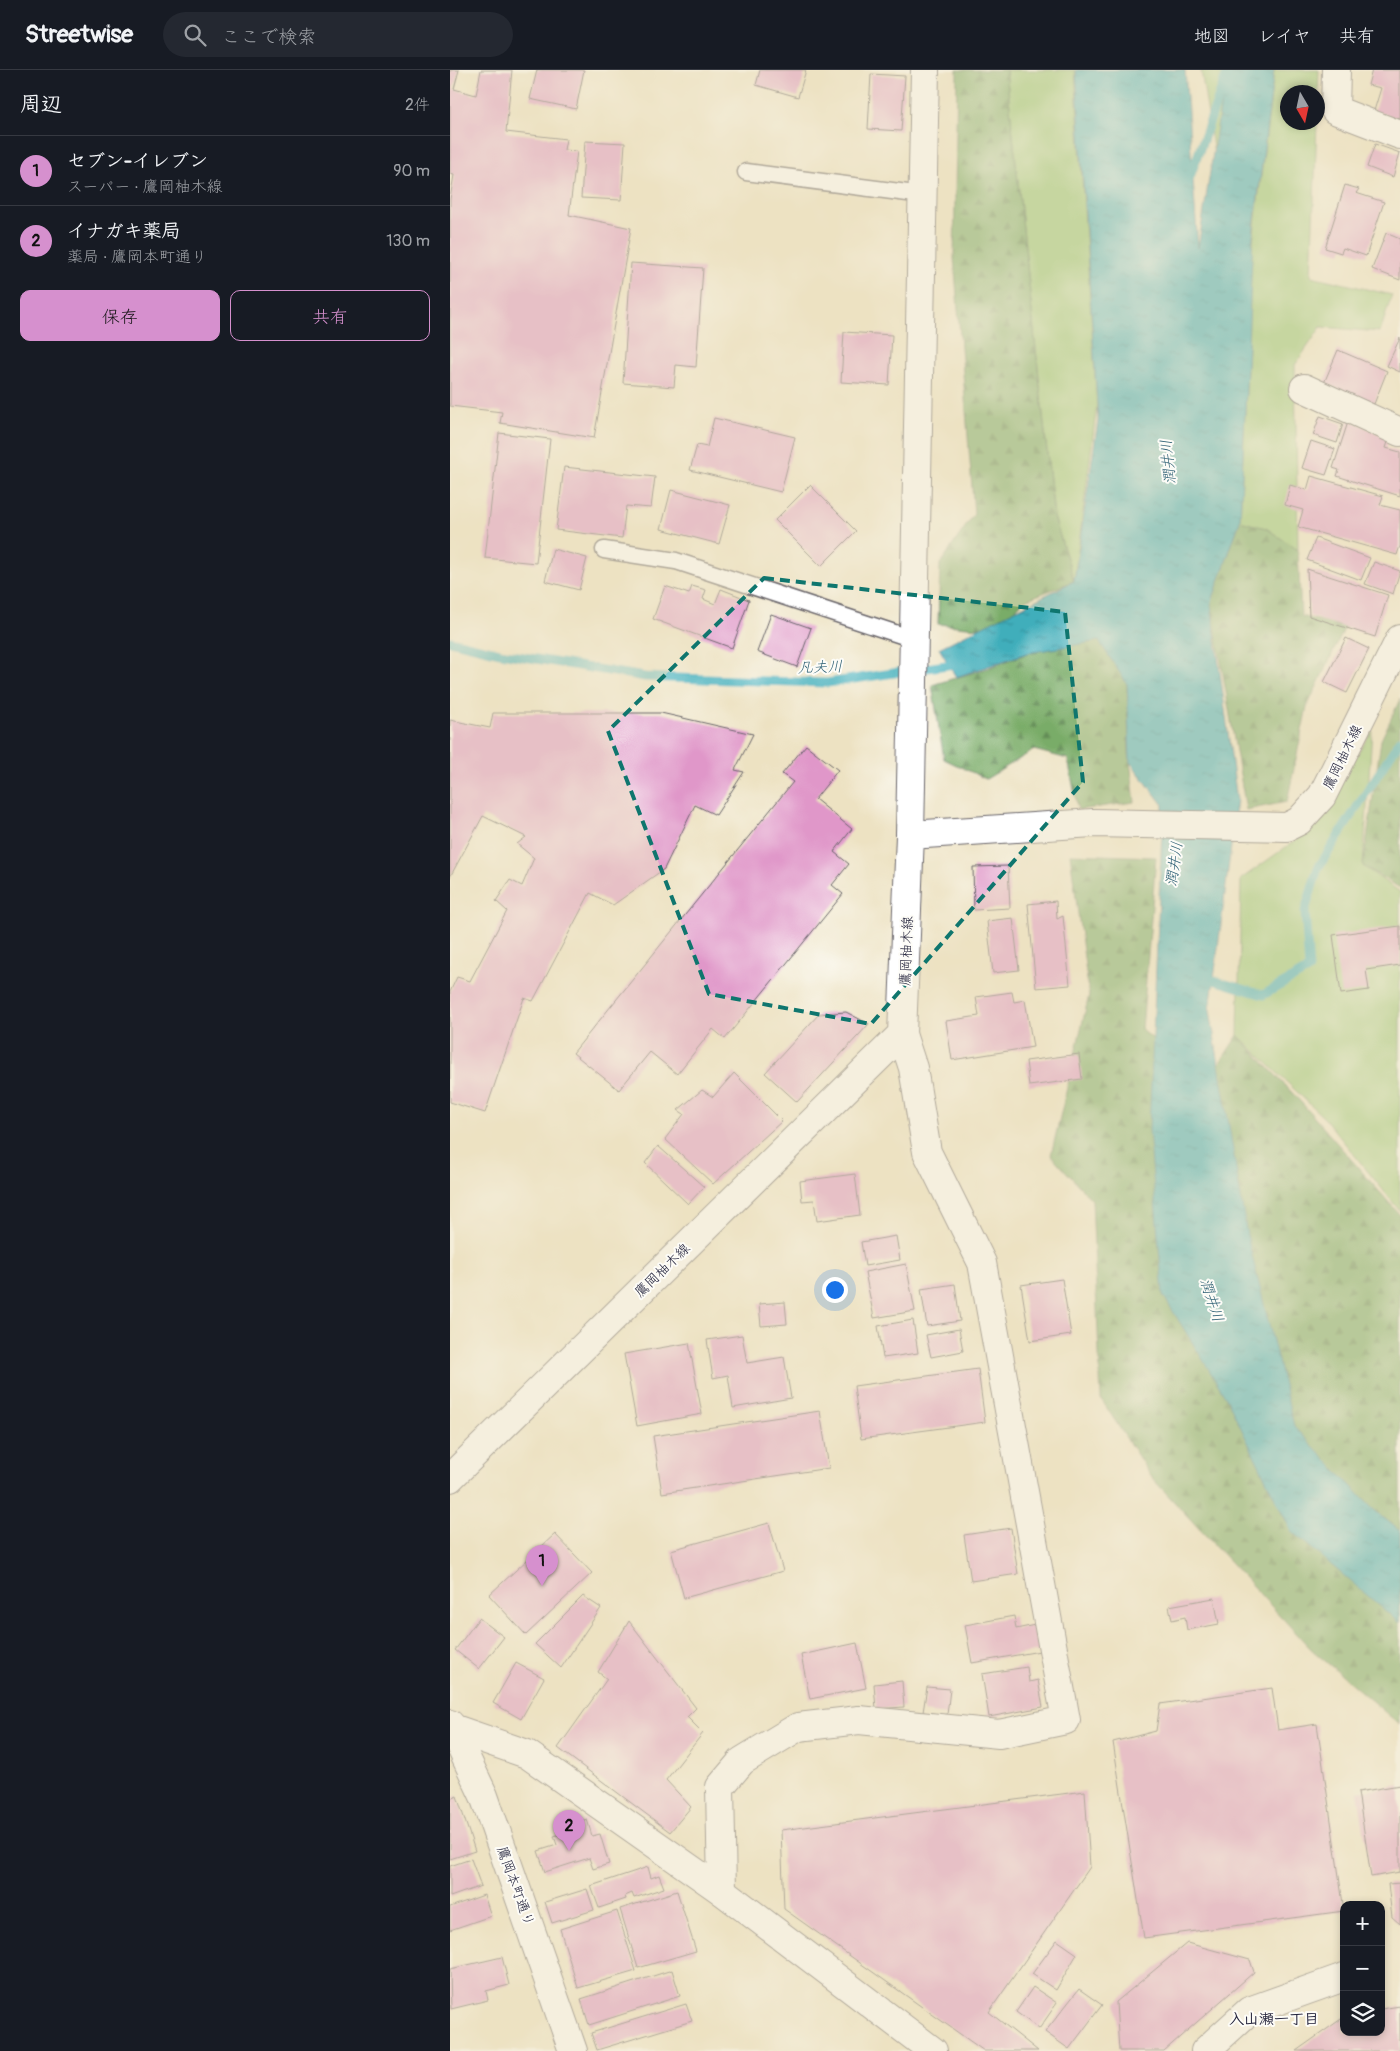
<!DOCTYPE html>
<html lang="ja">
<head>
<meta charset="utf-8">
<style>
  body { margin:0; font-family:Pangolin,"Klee One",sans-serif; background:#242831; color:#f1f3f6 }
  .controls { position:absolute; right:15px; bottom:15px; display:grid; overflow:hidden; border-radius:10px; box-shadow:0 2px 8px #0003 }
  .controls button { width:45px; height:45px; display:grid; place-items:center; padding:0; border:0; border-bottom:1px solid #363941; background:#171b24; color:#f1f3f6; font:25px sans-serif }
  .compass { position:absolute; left:830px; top:15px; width:45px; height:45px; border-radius:50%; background:#171b24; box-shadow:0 2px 8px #0003; rotate:171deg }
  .you { position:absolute; left:384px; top:1219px; width:18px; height:18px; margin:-12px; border:4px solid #fff; border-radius:50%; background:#1a73e8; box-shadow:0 0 0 8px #1a73e833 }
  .badge { display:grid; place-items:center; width:32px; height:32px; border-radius:50%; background:#d690ce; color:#111; font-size:16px; font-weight:700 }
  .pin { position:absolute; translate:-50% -41px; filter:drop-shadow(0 1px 2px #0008) }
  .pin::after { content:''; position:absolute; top:26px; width:18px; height:15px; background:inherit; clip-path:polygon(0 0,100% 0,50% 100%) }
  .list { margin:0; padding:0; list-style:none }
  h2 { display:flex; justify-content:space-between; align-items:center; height:65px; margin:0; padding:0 20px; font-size:21px }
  h2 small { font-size:16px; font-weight:400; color:#9ea1a6 }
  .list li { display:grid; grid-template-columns:32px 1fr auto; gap:15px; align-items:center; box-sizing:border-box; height:70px; padding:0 20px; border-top:1px solid #363941 }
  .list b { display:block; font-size:19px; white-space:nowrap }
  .list p { margin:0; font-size:16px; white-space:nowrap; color:#9ea1a6 }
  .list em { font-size:16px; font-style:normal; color:#9ea1a6 }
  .actions { display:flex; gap:10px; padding:15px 20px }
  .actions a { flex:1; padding:11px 0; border:1px solid #d690ce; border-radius:10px; text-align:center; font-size:18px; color:#d690ce }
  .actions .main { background:#d690ce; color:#111 }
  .icon { flex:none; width:28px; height:28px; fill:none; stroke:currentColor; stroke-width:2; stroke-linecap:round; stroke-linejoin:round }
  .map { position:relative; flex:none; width:950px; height:1981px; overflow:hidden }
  header { display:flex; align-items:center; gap:30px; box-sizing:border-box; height:70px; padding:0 25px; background:#171b24; border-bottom:1px solid #363941 }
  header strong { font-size:24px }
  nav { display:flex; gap:28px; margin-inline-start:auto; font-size:18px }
  .search { width:350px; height:45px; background:#242831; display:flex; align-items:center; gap:12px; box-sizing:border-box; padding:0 18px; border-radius:28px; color:#9ea1a6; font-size:19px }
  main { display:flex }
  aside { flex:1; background:#171b24 }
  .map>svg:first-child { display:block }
  .green { fill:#97c776; stroke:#5c7458 }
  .forest { fill:url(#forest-firs); stroke:#4e6751 }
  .water { fill:url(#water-ripples); stroke:#30687b }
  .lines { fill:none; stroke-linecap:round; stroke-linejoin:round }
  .stream { stroke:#3faebb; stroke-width:9 }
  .building { fill:#e097c9 }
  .service-casing { stroke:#69656a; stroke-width:19 }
  .minor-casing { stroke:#69656a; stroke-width:30 }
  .tertiary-casing { stroke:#69656a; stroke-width:30 }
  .secondary-casing { stroke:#69656a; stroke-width:30 }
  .service { stroke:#fff; stroke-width:16 }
  .minor { stroke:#fff; stroke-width:28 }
  .tertiary { stroke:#fff; stroke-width:28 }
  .secondary { stroke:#fff; stroke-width:28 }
  .marked { fill:none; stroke:#0f766e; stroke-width:4; stroke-dasharray:10 6; stroke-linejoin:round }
  .labels { text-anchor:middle; stroke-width:4; stroke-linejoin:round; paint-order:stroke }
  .street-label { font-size:14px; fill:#22223b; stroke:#fdfcf7 }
  .water-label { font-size:15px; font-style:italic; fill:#2f6175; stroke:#fdfcf7 }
  .neighbourhood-label { font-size:15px; font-weight:bold; fill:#22223b; stroke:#fdfcf7 }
</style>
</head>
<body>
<header>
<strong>Streetwise</strong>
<div class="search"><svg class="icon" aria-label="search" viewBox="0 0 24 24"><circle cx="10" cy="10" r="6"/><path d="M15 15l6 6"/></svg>ここで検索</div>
<nav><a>地図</a><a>レイヤ</a><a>共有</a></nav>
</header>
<main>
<aside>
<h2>周辺<small>2件</small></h2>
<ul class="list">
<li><span class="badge">1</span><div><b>セブン-イレブン</b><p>スーパー · 鷹岡柚木線</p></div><em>90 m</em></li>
<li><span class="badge">2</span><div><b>イナガキ薬局</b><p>薬局 · 鷹岡本町通り</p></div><em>130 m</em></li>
</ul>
<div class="actions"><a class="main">保存</a><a>共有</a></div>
</aside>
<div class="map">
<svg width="950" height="1981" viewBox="0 0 950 1981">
  <defs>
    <pattern id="forest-firs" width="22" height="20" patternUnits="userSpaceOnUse" patternTransform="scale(1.25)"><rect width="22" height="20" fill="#79ac67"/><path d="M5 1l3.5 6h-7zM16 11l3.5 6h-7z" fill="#638c56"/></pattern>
    <pattern id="water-ripples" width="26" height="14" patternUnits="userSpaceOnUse" patternTransform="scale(1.25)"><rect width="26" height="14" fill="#3faebb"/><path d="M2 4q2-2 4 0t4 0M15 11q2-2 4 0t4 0" fill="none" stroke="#348d99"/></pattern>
  </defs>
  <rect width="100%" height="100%" fill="#fdfcf7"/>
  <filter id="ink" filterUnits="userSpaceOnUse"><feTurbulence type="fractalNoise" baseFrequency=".02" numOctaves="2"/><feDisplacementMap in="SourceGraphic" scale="10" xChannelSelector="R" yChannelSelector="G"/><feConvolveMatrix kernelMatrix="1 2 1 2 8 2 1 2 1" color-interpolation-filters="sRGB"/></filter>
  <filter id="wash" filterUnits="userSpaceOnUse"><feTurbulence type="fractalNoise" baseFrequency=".0096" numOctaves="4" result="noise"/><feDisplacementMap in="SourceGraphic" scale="20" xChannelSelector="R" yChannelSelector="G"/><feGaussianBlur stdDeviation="1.12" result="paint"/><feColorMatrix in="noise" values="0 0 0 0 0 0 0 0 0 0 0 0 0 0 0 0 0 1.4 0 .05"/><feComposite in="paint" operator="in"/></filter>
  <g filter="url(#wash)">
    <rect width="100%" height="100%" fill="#ede2c2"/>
    <g class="green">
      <polygon points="556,0 625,0 647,335 624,511 604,447"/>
      <polygon points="751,0 783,0 768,110"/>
      <polygon points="824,0 869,0 868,30 868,22 838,22 838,52 867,53 861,206 942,225 930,262 871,257 845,295 848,480 790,451 798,275 798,212"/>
      <polygon points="922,661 913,796 950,822 950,1141 876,1050 788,965 791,809 857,762"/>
    </g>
    <g class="forest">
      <polygon points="507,0 556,0 604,447 624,511 573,531 547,560 488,554 490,494 524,444 504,188"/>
      <polygon points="790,451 816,458 848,480 851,546 895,557 857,637 837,732 796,740 761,534"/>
      <polygon points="649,571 677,602 679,683 685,732 628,740 618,689 584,680 536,709 494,689 482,615 538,598 599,575"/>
      <polygon points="950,629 950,818 913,796 931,670"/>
      <polygon points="620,784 706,787 692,960 757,1012 788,965 850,1031 950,1145 950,1655 861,1579 702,1408 651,1329 642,1130 601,1085 639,925"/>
    </g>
    <polygon class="water" points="626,0 735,0 748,178 776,0 824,0 803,165 790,451 761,534 787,730 760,940 797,1165 844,1356 923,1439 950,1461 950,1553 841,1461 777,1329 713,1225 699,1059 713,735 680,692 677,614 649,571 577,583 506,607 489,578 624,511 648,350"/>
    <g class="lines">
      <g class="stream">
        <polyline points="739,110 778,0"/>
        <polyline points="0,571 50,583 195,607 377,613 510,593"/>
        <polyline points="753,907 813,925 859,899 855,841 868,798 950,670"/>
      </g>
    </g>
    <g id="blocks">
      <g class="building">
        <polygon points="0,0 9,0 4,19 26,25 31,0 62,0 56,62 116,69 114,80 127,81 119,145 181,158 144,368 50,353 52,342 0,336 0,129 4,105 0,104"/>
        <polygon points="87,0 134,0 126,39 80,29"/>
        <polygon points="310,0 356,0 348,27 306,15"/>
        <polygon points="922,0 950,0 950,49 924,41 931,18 918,15"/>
        <polygon points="421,4 455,6 451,61 418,59"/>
        <polygon points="135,71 175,73 171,130 131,128"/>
        <polygon points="925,74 950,83 943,107 917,97"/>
        <polygon points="895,115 909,119 906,123 934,132 916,186 893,178 891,183 875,178"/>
        <polygon points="936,163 950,169 950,210 922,199"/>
        <polygon points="181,193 253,198 246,297 226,295 224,317 173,313"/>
        <polygon points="394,262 442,265 439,315 391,312"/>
        <polygon points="950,268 950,302 937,296"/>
        <polygon points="888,280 937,301 924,334 874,313"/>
        <polygon points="870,346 893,354 887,373 863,365"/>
        <polygon points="264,348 345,367 331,422 240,400 247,375 257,377"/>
        <polygon points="899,349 939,369 936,378 950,382 950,426 887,406 889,400 883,398"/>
        <polygon points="49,363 100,369 86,493 35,488"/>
        <polygon points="861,371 885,379 876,405 852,398"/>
        <polygon points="114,397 205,407 201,438 176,436 172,468 106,460"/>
        <polygon points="861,406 933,426 930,435 950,440 950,476 947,485 848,457 853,440 835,435 840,415 857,420"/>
        <polygon points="360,415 406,461 371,496 325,450"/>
        <polygon points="221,420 280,435 269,474 211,459"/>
        <polygon points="866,468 920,488 911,510 857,490"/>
        <polygon points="103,479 137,488 129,520 95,511"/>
        <polygon points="924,492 950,501 943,524 915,514"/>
        <polygon points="857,499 938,525 925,567 859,546"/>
        <polygon points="215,516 239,524 242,516 256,520 253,529 265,534 271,519 299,530 282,578 203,549"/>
        <polygon points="321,544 361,558 347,597 307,582"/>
        <polygon points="896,568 919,579 897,623 874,612"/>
        <polygon points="43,643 211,643 303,664 285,700 294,702 266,745 245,735 214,799 163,835 140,823 83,931 74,928 35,1043 0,1032 0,922 7,907 20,911 57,841 46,831 60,810 72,816 84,788 67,774 76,767 33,746 0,807 0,650 40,658"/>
        <polygon points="356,675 388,700 365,729 402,759 384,782 399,794 382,815 393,824 275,969 263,959 227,1004 200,982 169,1020 123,983 343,712 332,704"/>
        <polygon points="558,796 560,838 524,840 523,797"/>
        <polygon points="606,831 607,849 613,846 620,915 586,918 578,834"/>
        <polygon points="563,848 569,900 543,903 537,851"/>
        <polygon points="950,856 950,895 916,900 919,920 891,924 883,865"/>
        <polygon points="562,922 564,932 575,930 583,977 502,990 496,951 529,946 526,927"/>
        <polygon points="396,942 419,954 347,1032 315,1003 369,944"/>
        <polygon points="629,984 632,1009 579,1016 576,991"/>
        <polygon points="284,1003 332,1051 263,1114 215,1069 234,1044 228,1040 252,1020 263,1027"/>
        <polygon points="208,1076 254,1117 238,1134 195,1093"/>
        <polygon points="405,1104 410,1145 367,1151 364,1130 352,1131 350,1111"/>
        <polygon points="446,1166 450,1190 415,1196 411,1172"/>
        <polygon points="456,1194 465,1241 424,1248 415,1202"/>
        <polygon points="612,1209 621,1265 580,1271 571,1215"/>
        <polygon points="505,1214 510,1251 477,1256 471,1219"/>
        <polygon points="335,1232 337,1254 311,1256 309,1234"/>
        <polygon points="463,1250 468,1283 433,1288 428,1256"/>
        <polygon points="509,1259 513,1281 481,1287 476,1265"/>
        <polygon points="292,1265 297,1293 334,1287 341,1328 283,1338 278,1305 263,1308 257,1270"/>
        <polygon points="239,1273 252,1344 187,1356 174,1284"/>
        <polygon points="528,1299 535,1352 411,1369 404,1316"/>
        <polygon points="370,1341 379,1398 212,1423 203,1366"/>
        <polygon points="319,1453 333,1501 234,1528 221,1480"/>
        <polygon points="561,1458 568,1504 521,1511 514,1465"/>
        <polygon points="105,1464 142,1503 76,1565 39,1525"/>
        <polygon points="133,1526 151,1538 111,1598 85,1574"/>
        <polygon points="764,1528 769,1554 737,1560 735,1547 722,1550 719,1536"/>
        <polygon points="564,1546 566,1559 585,1555 590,1581 522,1593 515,1555"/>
        <polygon points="29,1548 54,1567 29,1599 5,1580"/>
        <polygon points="179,1551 246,1638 237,1647 253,1663 216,1710 241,1737 220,1762 108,1678 157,1609 148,1602"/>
        <polygon points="407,1573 416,1618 360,1629 351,1585"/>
        <polygon points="66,1593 94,1608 71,1649 43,1633"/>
        <polygon points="577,1597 579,1612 588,1610 593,1637 539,1647 532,1604"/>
        <polygon points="452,1611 454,1637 426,1639 424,1614"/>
        <polygon points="477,1617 500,1619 497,1645 473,1642"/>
        <polygon points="822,1618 828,1660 867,1654 894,1841 694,1868 663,1672 706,1661 710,1634"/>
        <polygon points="950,1715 950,1802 921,1807 908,1722"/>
        <polygon points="635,1721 640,1797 539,1942 588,1981 534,1981 334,1839 331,1760"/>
        <polygon points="7,1726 25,1781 0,1789 0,1729"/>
        <polygon points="137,1749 142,1766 150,1764 159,1794 143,1799 139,1788 95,1802 88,1781 107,1775 104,1766 121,1761 120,1755"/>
        <polygon points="21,1789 31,1816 0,1827 0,1796"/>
        <polygon points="198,1797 201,1808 209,1805 214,1818 184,1828 182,1823 175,1826 176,1829 149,1838 141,1816"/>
        <polygon points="950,1813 950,1854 942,1847 938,1814"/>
        <polygon points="137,1819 144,1840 102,1853 95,1832"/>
        <polygon points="227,1821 246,1881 188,1898 170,1839"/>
        <polygon points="34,1825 41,1846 0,1860 0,1837"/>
        <polygon points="167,1841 186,1901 128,1918 110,1859"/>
        <polygon points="607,1870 627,1884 606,1920 582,1904"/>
        <polygon points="737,1873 800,1890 804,1902 714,1981 669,1981 666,1932"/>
        <polygon points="52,1887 59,1915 36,1921 38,1930 1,1939 0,1899"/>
        <polygon points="222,1900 230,1926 139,1955 131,1929"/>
        <polygon points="583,1917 607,1933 589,1959 566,1942"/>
        <polygon points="629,1919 652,1935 619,1979 595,1962"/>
        <polygon points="236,1934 242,1951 147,1980 141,1963"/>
        <polygon points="950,1936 950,1981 846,1981 894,1947 894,1962 931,1962 931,1939"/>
      </g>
    </g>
  </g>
  <g filter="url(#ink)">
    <use href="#blocks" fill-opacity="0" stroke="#69656a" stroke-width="1"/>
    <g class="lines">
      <defs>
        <g id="service">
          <polyline points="296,102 473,125"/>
          <polyline points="154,480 226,491 463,569"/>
        </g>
        <g id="minor">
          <polyline points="886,0 885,40 950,65"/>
          <polyline points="854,318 950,362"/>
          <polyline points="2,1658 77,1684 272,1821 483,1981"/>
          <polyline points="272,1821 270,1717 292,1691 348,1657 409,1650 549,1664 616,1650 532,1193 477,1082 463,998 452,964"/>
          <polyline points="755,1981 799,1941 894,1907"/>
        </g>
        <polyline id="tertiary" points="460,765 475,0"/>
        <g id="secondary">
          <polyline points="0,1408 452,964 460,765 643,753 837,757 849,751 872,726 950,569"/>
          <polyline points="0,1654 34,1726 123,1981"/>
        </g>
      </defs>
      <use href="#service" class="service-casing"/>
      <use href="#minor" class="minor-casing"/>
      <use href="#tertiary" class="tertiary-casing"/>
      <use href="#secondary" class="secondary-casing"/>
      <use href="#service" class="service"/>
      <use href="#minor" class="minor"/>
      <use href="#tertiary" class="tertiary"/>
      <use href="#secondary" class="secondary"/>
    </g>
  </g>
  <path d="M0 0H950V1981H0ZM 314,508 L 615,542 L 633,712 L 421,954 L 259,924 L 158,661 Z" fill="#ede2c2" fill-opacity=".55" fill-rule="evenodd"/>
  <path class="marked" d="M 314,508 L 615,542 L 633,712 L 421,954 L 259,924 L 158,661 Z"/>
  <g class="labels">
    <g class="street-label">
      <text transform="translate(892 687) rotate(-64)" y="5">鷹岡柚木線</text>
      <text transform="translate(456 881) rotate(-88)" y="5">鷹岡柚木線</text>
      <text transform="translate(212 1200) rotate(-44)" y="5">鷹岡柚木線</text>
      <text transform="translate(66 1816) rotate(70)" y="5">鷹岡本町通り</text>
    </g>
    <g class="water-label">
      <text transform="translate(718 392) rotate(-96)" y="5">潤井川</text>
      <text transform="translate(370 597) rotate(-2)" y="5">凡夫川</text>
      <text transform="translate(724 794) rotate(-82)" y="5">潤井川</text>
      <text transform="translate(762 1230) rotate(72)" y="5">潤井川</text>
    </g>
    <g class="neighbourhood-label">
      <text x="824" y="1954">入山瀬一丁目</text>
    </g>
  </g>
</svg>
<div class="controls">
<button>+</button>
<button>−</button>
<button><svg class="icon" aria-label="layers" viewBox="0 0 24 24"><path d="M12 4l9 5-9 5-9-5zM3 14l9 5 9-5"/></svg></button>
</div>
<svg class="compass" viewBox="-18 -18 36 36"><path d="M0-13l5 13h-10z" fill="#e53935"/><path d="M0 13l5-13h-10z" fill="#9ea1a6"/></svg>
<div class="you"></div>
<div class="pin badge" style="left:92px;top:1516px">1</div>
<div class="pin badge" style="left:119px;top:1781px">2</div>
</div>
</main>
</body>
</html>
